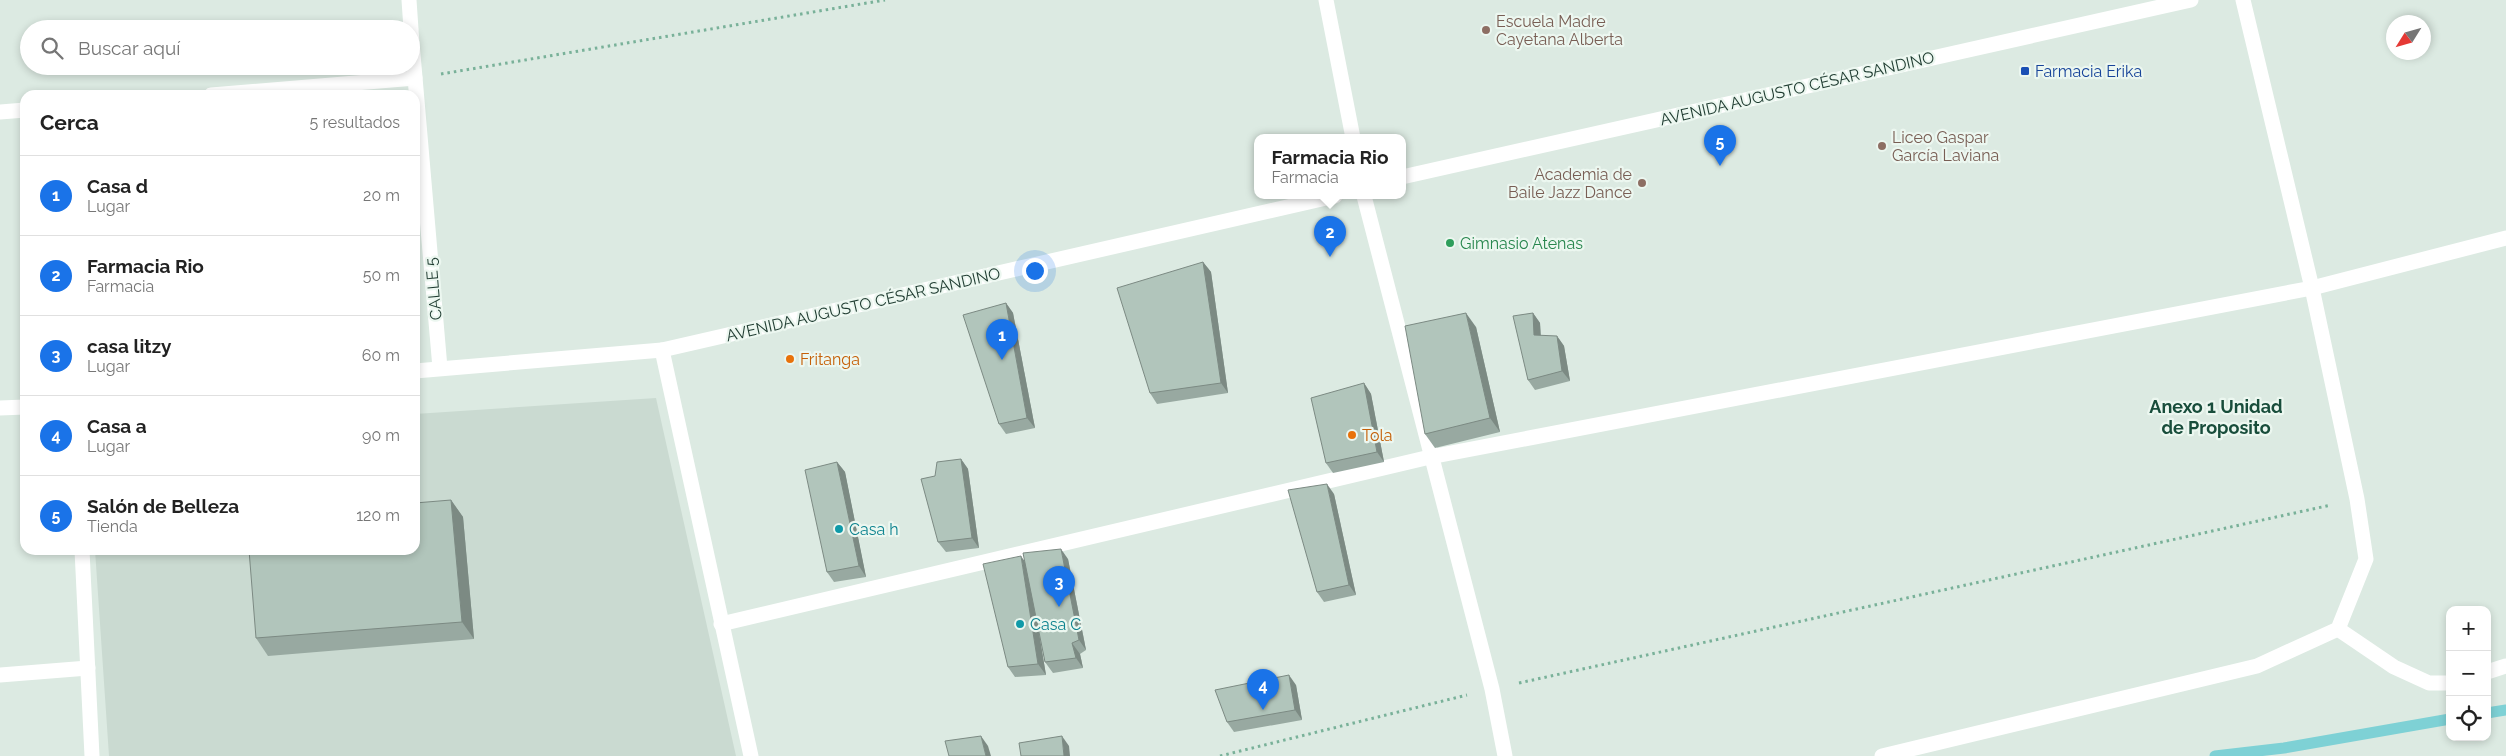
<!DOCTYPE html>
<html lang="es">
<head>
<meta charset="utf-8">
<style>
  body { margin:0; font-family:Raleway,sans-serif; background:#f2f2f2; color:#222 }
  .controls { position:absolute; right:15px; bottom:15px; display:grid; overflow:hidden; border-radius:10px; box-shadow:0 2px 8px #0003 }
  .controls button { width:45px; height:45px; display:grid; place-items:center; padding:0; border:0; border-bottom:1px solid #e0e0e0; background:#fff; color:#222; font:25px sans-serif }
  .compass { position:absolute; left:2386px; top:15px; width:45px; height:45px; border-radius:50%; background:#fff; box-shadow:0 2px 8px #0003; rotate:233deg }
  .you { position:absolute; left:1034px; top:270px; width:18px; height:18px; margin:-12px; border:4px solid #fff; border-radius:50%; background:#1a73e8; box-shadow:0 0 0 8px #1a73e833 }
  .badge { display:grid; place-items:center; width:32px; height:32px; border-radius:50%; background:#1a73e8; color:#fff; font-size:16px; font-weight:700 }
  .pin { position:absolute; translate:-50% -41px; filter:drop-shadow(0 1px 2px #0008) }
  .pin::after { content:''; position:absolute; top:26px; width:18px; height:15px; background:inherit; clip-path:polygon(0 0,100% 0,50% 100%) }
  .popup { position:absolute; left:1254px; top:134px; width:152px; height:65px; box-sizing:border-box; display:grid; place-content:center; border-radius:10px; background:#fff; filter:drop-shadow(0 1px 4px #0005); font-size:16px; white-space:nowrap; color:#767676 }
  .popup b { font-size:19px; color:#222 }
  .popup::after { content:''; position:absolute; left:50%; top:100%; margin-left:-10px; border:10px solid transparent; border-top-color:#fff }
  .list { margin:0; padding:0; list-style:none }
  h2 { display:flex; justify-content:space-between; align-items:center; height:65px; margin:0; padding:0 20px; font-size:21px }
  h2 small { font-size:16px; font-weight:400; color:#767676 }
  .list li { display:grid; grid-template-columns:32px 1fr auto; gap:15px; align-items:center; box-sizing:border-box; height:80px; padding:0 20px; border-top:1px solid #e0e0e0 }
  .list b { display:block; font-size:19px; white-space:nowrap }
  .list p { margin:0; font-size:16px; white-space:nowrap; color:#767676 }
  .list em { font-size:16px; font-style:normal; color:#767676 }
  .icon { flex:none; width:28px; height:28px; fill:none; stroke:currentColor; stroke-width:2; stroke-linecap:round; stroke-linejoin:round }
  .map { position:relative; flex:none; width:2506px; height:756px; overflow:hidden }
  .search { position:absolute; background:#fff; box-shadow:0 2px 8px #0003; left:20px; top:20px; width:400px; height:55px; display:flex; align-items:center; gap:12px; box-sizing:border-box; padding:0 18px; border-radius:28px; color:#767676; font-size:19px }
  .panel { position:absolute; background:#fff; box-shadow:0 2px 8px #0003; left:20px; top:90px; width:400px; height:465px; border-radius:15px }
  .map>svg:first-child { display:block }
  .built { fill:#cadad1 }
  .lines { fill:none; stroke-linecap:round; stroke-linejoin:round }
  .stream { stroke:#7ed1d5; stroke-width:11 }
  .path { stroke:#79b199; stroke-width:3; stroke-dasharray:2.5 4; stroke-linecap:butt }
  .minor { stroke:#fff; stroke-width:15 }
  .tertiary { stroke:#fff; stroke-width:15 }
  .wall { fill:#98a9a1 }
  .shaded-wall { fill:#7c8a83 }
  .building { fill:#b1c5bb; stroke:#7c8a83 }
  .education-dot { fill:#8d6e63; stroke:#ecf7f0; stroke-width:2 }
  .transit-dot { fill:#1a4fb4; stroke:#ecf7f0; stroke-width:2 }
  .leisure-dot { fill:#2e9e5b; stroke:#ecf7f0; stroke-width:2 }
  .food-dot { fill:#e8710a; stroke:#ecf7f0; stroke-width:2 }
  .culture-dot { fill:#0f9aa8; stroke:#ecf7f0; stroke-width:2 }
  .labels { text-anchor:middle; stroke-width:4.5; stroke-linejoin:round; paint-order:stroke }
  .education-label { font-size:16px; fill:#785e54; stroke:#ecf7f0; text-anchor:start }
  .transit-label { font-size:16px; fill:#164399; stroke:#ecf7f0; text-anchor:start }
  .street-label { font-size:16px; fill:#1d3a2f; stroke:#ecf7f0 }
  .leisure-label { font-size:16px; fill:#27864d; stroke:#ecf7f0; text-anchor:start }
  .food-label { font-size:16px; fill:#c56008; stroke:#ecf7f0; text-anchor:start }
  .culture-label { font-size:16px; fill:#0d838f; stroke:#ecf7f0; text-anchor:start }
  .neighbourhood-label { font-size:18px; font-weight:bold; fill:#184d3b; stroke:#ecf7f0 }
</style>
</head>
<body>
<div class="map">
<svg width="2506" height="756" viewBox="0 0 2506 756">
  <rect width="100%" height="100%" fill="#dceae2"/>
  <polygon class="built" points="656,398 736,756 109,756 95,550 415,550 415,414"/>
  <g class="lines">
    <g class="stream">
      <polyline points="2487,713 2506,710"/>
      <polyline points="2215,756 2284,748 2450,719"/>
    </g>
    <g class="path">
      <polyline points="441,74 885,0"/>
      <polyline points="1519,683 2331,505"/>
      <polyline points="1220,756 1467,695"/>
    </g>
    <g class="minor">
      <polyline points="409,0 411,29"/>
      <polyline points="1326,0 1353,138"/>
      <polyline points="411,31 440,368"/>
      <polyline points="211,95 415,78"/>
      <polyline points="0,112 25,110"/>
      <polyline points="1402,177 2191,0"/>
      <polyline points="662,350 751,756"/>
      <polyline points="415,371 662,350 1335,196"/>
      <polyline points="0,408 25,407"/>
      <polyline points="82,550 92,756"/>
      <polyline points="721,624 1430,457 2312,288 2506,238"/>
      <polyline points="2338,629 2394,667 2429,683 2450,683"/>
      <polyline points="2487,672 2506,666"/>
      <polyline points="0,675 88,668"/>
      <polyline points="1882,756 2257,666 2338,629 2366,559 2357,499 2312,288 2243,0"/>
    </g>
    <polyline class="tertiary" points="1364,196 1492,689 1505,756"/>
  </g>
  <g class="wall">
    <polygon points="1203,262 1211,272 1228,393 1157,404 1150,393"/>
    <polygon points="1006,303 1013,313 1035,428 1006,434 999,424"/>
    <polygon points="1533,313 1540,323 1541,336 1557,336 1564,346 1570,381 1535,390 1528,380"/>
    <polygon points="1476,327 1500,432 1435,448 1425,434"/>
    <polygon points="1364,383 1371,394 1384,462 1333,473 1326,463"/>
    <polygon points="961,459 968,469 979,548 946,552 938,542 935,476"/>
    <polygon points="837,462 845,472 866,577 834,582 827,572"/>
    <polygon points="1334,494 1356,595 1324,602 1317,592"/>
    <polygon points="451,500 463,517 474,639 268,656 256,638"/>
    <polygon points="1068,559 1086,650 1080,654 1083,668 1053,673 1045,662 1037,623 1046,675 1015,677 1008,667 1025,561"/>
    <polygon points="1296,685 1302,720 1234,732 1227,722"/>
  </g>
  <g class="shaded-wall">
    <polygon points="1203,262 1211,272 1228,393 1221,383"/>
    <polygon points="1006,303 1013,313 1035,428 1027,418"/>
    <polygon points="1466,313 1476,327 1500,432 1490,418"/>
    <polygon points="1533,313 1540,323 1541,346 1534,335"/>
    <polygon points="1557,336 1564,346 1570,381 1562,371"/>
    <polygon points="1364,383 1371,394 1384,462 1377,452"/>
    <polygon points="961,459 968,469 979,548 972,538"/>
    <polygon points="837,462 845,472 866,577 859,566"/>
    <polygon points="1327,484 1334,494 1356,595 1349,585"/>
    <polygon points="451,500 463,517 474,639 462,622"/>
    <polygon points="1061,549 1068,559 1086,650 1079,640"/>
    <polygon points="1021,556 1028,566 1046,675 1038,664"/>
    <polygon points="1072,643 1080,654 1083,668 1076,658"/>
    <polygon points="1289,675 1296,685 1302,720 1295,710"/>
    <polygon points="981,736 988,746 991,756 986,756"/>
    <polygon points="1062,736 1069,746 1070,756 1064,756"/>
  </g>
  <g class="building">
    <polygon points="1203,262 1221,383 1150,393 1117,288"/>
    <polygon points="1006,303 1027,418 999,424 963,315"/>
    <polygon points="1466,313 1490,418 1425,434 1405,326"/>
    <polygon points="1533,313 1534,335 1557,336 1562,371 1528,380 1513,316"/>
    <polygon points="1364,383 1377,452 1326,463 1311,398"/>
    <polygon points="961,459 972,538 938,542 921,479 935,476 937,462"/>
    <polygon points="837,462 859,566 827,572 805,470"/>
    <polygon points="1327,484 1349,585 1317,592 1288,490"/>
    <polygon points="451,500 462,622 256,638 249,550 415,550 415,503"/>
    <polygon points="1061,549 1079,640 1072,643 1076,658 1045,662 1023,553"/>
    <polygon points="1021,556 1038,664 1008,667 983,564"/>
    <polygon points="1289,675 1295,710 1227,722 1215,690"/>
    <polygon points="981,736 986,756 949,756 945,741"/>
    <polygon points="1062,736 1064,756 1021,756 1019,743"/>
  </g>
  <g class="education-dot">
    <circle cx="1486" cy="30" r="5"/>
    <circle cx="1882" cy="146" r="5"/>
    <circle cx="1642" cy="183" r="5"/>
  </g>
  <rect class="transit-dot" x="2020" y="66" width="10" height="10" rx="2.5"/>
  <circle class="leisure-dot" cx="1450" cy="243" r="5"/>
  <g class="food-dot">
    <circle cx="790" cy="359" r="5"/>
    <circle cx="1352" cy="435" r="5"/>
  </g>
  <g class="culture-dot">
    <circle cx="839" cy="529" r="5"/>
    <circle cx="1020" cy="624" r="5"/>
  </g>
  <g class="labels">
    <g class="education-label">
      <text x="1496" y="27">Escuela Madre<tspan x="1496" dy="18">Cayetana Alberta</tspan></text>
      <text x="1892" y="143">Liceo Gaspar<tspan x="1892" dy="18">García Laviana</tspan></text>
      <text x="1632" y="180" text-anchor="end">Academia de<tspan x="1632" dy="18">Baile Jazz Dance</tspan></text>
    </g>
    <g class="transit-label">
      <text x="2035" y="77">Farmacia Erika</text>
    </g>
    <g class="street-label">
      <text transform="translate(1797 88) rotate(-13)" y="6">AVENIDA AUGUSTO CÉSAR SANDINO</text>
      <text transform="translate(433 289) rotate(-95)" y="6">CALLE 5</text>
      <text transform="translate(863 304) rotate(-13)" y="6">AVENIDA AUGUSTO CÉSAR SANDINO</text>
    </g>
    <g class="leisure-label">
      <text x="1460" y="249">Gimnasio Atenas</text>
    </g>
    <g class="food-label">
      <text x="800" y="365">Fritanga</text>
      <text x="1362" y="441">Tola</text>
    </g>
    <g class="culture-label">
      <text x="849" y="535">Casa h</text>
      <text x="1030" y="630">Casa C</text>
    </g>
    <g class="neighbourhood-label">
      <text x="2216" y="413">Anexo 1 Unidad<tspan x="2216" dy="21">de Proposito</tspan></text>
    </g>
  </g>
</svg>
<div class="controls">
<button>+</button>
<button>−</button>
<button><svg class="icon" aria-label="locate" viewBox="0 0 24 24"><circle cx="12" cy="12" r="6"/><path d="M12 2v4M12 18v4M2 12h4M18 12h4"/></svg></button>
</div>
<svg class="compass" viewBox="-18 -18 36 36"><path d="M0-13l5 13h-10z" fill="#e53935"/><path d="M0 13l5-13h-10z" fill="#767676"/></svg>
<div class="you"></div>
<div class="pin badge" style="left:1002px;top:360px">1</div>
<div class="pin badge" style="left:1330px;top:257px">2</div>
<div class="popup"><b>Farmacia Rio</b>Farmacia</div>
<div class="pin badge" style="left:1059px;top:607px">3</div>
<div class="pin badge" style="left:1263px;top:710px">4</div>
<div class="pin badge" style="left:1720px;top:166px">5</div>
<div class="search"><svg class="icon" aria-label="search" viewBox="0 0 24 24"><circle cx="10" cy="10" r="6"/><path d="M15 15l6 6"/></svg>Buscar aquí</div>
<section class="panel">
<h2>Cerca<small>5 resultados</small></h2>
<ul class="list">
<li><span class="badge">1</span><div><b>Casa d</b><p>Lugar</p></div><em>20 m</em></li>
<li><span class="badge">2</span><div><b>Farmacia Rio</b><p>Farmacia</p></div><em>50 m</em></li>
<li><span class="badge">3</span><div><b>casa litzy</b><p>Lugar</p></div><em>60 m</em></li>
<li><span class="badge">4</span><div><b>Casa a</b><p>Lugar</p></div><em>90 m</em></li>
<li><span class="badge">5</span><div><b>Salón de Belleza</b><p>Tienda</p></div><em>120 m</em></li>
</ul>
</section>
</div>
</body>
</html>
